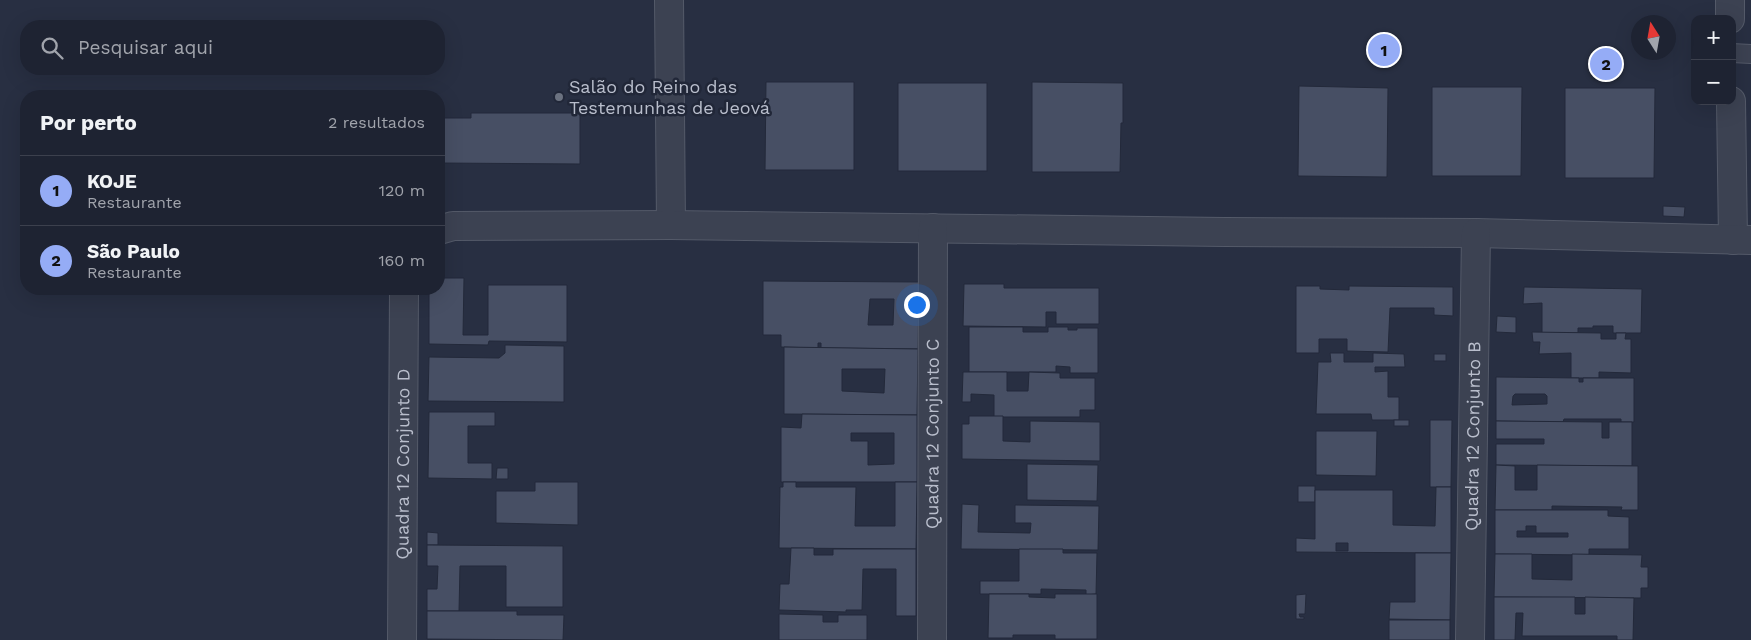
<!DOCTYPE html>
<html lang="pt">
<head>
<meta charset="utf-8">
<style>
  body { margin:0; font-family:"Work Sans",sans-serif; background:#2b2f3e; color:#f1f3f6 }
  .controls { position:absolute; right:15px; top:15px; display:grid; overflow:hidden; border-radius:10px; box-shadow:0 5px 20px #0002 }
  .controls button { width:45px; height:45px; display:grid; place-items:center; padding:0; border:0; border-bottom:1px solid #3c404d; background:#1e2332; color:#f1f3f6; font:25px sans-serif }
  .compass { position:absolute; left:1631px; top:15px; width:45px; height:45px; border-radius:50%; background:#1e2332; box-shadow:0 5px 20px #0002; rotate:349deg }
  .you { position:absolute; left:916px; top:304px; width:18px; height:18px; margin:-12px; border:4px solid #fff; border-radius:50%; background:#1a73e8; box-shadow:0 0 0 8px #1a73e833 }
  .badge { display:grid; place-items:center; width:32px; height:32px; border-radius:50%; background:#95acf6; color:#111; font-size:16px; font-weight:700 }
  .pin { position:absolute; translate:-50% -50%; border:2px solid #fff; box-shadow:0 1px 5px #0006 }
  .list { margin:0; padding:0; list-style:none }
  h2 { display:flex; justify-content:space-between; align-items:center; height:65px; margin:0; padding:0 20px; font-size:21px }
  h2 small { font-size:16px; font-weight:400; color:#a1a4ac }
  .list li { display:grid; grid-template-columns:32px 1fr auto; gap:15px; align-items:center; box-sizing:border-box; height:70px; padding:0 20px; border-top:1px solid #3c404d }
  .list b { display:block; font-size:19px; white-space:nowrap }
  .list p { margin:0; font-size:16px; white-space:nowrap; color:#a1a4ac }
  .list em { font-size:16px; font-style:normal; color:#a1a4ac }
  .icon { flex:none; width:28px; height:28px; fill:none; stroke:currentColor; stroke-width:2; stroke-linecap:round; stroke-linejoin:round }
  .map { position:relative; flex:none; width:1751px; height:640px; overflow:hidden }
  .search { position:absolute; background:#1e2332; box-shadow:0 5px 20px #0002; left:20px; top:20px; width:425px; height:55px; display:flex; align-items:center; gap:12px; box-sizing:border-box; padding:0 18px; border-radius:20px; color:#a1a4ac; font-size:19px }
  .panel { position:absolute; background:#1e2332; box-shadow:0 5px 20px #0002; left:20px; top:90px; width:425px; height:205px; border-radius:20px }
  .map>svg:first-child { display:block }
  .building { fill:#474f64; stroke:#23293a; fill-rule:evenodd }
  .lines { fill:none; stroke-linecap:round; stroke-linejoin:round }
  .service-casing { stroke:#545a69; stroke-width:20 }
  .minor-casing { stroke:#545a69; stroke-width:30 }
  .service { stroke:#3c4252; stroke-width:18 }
  .minor { stroke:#3c4252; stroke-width:28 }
  .worship-dot { fill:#6b7280; stroke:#212738; stroke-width:2 }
  .labels { text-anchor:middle; stroke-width:5; stroke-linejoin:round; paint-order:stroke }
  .poi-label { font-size:18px; fill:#b9becc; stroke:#212738; text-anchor:start }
  .street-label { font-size:18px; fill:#b9becc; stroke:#212738 }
</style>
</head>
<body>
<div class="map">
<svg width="1751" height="640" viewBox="0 0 1751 640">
  <rect width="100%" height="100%" fill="#282f42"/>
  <g class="building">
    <polygon points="766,82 854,82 854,170 765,170"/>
    <polygon points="1032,82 1123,83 1123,123 1121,123 1120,172 1032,172"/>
    <rect x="898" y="83" width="89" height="88"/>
    <polygon points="1299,86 1388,88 1387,177 1298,176"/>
    <polygon points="1432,87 1522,87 1521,176 1432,176"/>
    <polygon points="1565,88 1655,88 1654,178 1565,178"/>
    <polygon points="471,113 580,113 580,164 439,163 439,118 471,118"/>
    <polygon points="1663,206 1685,207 1684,217 1663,216"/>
    <polygon points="439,278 464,278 463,335 488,335 488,285 567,285 567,342 489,341 488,345 429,344 429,289 439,289"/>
    <path d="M 763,281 L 919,282 L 918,349 L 821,348 L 821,343 L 818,343 L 818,348 L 781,347 L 781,335 L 763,335 ZM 870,299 L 894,299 L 893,325 L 868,325 Z"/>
    <polygon points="964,284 1004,284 1004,288 1099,288 1099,324 1056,324 1056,312 1046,312 1046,327 963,326"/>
    <polygon points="1296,286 1320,286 1320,289 1349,290 1349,286 1453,287 1453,316 1434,315 1434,308 1390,308 1388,352 1347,351 1347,339 1319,339 1319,353 1296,353"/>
    <polygon points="1524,287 1642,289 1641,333 1613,333 1613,326 1593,326 1593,328 1578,328 1578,333 1542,333 1542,303 1523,304"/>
    <polygon points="1497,316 1516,317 1516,333 1496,332"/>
    <polygon points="969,327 1023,327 1023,332 1048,332 1048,327 1068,327 1068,330 1077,330 1077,328 1098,328 1098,373 1070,373 1070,367 1056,366 1056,372 969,372"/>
    <polygon points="1532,332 1601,333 1601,339 1616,339 1616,333 1626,333 1625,339 1631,339 1631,373 1599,372 1599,378 1571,378 1571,353 1539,354 1540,342 1533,342"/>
    <polygon points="505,345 564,346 564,402 428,401 429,357 499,358 505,353"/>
    <path d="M 784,347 L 918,349 L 917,415 L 784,414 ZM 842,369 L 885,369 L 884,393 L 842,391 Z"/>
    <polygon points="1330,353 1344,353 1344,362 1373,362 1373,353 1404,354 1405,367 1375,367 1375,372 1388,371 1388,397 1399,397 1399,420 1372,420 1371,414 1316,414 1318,362 1331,362"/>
    <rect x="1434" y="354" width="12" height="7"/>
    <polygon points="963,372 1007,372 1007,391 1028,391 1029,372 1060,373 1060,378 1095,378 1095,410 1080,410 1080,417 994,417 994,395 971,394 971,402 962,402"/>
    <path d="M 1496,377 L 1579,378 L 1579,382 L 1583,382 L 1583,378 L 1634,378 L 1634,422 L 1621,422 L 1621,419 L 1564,419 L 1563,422 L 1496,421 ZM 1515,394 L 1545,394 L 1547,396 L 1547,404 L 1512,405 L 1513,396 Z"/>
    <polygon points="429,412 495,412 495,426 468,426 468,463 492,463 492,479 428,478"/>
    <path d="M 802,414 L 917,415 L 917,482 L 781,482 L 781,427 L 801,428 ZM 851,433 L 894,433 L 894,464 L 868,465 L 868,441 L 851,441 Z"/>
    <polygon points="969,416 1003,416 1003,441 1030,442 1030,421 1100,422 1100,461 962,459 962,424 969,424"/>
    <rect x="1394" y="420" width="15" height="6"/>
    <polygon points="1430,420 1452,420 1451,487 1430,487"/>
    <polygon points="1496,421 1602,422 1602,438 1609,438 1609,422 1632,422 1632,466 1496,465 1496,444 1544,444 1544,439 1496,439"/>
    <polygon points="1316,431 1377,431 1376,476 1316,475"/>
    <polygon points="1027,464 1098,465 1097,501 1027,500"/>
    <polygon points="1496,465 1515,466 1515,490 1537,490 1537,465 1638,466 1638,510 1621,510 1622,507 1552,506 1552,510 1495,510"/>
    <polygon points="497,468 508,468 508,479 496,479"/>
    <polygon points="535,482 578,482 578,525 496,523 496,491 535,491"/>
    <polygon points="783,482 796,482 796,487 856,487 855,526 895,526 895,482 917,482 916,549 779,548 780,487 783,487"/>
    <rect x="1298" y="486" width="17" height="16"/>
    <path d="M 1436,487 L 1451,487 L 1451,553 L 1296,552 L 1296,538 L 1315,539 L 1315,490 L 1393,490 L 1393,525 L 1435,526 ZM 1336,543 L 1348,543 L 1348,551 L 1336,551 Z"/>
    <polygon points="962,504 979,505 978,532 1030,533 1031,523 1015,523 1015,505 1099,506 1098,550 961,549"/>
    <path d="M 1495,510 L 1608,510 L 1608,516 L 1629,517 L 1629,549 L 1589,549 L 1589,555 L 1495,554 ZM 1526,526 L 1536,526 L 1536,533 L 1568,533 L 1568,537 L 1517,537 L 1517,531 L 1526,531 Z"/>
    <polygon points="427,532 438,533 438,545 427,545"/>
    <polygon points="427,545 563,546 563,607 506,607 506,566 460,566 459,611 427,611 427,589 437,589 438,566 427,566"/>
    <polygon points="791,548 814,548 814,555 833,555 833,549 916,549 916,616 896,616 896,569 863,569 862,610 846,610 846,612 779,610 780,584 789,584"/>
    <polygon points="1019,549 1063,549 1063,553 1097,553 1096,594 1086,595 1086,590 1041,589 1041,594 980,594 980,581 1019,581"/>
    <polygon points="1415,553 1451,553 1450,620 1389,619 1390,602 1415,602"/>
    <polygon points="1495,554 1532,554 1532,579 1572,580 1572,554 1642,555 1641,567 1648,567 1648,588 1641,588 1641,598 1494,597"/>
    <polygon points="989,594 1029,594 1029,597 1055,598 1055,594 1097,594 1097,639 1055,639 1055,635 1013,635 1013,638 988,638"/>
    <polygon points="1306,594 1305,614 1299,614 1300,617 1304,617 1304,619 1296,619 1296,595"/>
    <polygon points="1494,597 1575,597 1575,614 1585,614 1585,597 1634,598 1633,640 1617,640 1617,636 1522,636 1523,613 1516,613 1515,640 1494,640"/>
    <polygon points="427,611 517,611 517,615 564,615 563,640 427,639"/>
    <polygon points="779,614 823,615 823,622 838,622 838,615 867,615 867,640 779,640"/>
    <rect x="1389" y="620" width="61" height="20"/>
  </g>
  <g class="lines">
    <defs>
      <polyline id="service" points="1732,53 1751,54"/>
      <g id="minor">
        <polyline points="669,0 671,225"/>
        <polyline points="1730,0 1730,19"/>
        <polyline points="1731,101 1733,240"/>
        <polyline points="439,230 453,226 671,225 1224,232 1476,233 1751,240"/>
        <path id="s1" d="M 402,640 L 404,289"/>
        <path id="s2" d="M 932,640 L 933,228"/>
        <path id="s3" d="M 1470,640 L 1476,233"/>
      </g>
    </defs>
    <use href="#service" class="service-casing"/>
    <use href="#minor" class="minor-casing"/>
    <use href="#service" class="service"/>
    <use href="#minor" class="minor"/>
  </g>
  <circle class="worship-dot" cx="559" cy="97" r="5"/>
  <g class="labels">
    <g class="poi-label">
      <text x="569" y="93">Salão do Reino das<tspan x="569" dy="21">Testemunhas de Jeová</tspan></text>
    </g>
    <g class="street-label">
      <text dy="6" stroke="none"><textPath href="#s2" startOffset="206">Quadra 12 Conjunto C</textPath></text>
      <text dy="6" stroke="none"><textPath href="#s3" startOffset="204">Quadra 12 Conjunto B</textPath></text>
      <text dy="6" stroke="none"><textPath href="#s1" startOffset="176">Quadra 12 Conjunto D</textPath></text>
    </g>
  </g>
</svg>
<div class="controls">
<button>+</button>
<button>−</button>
</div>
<svg class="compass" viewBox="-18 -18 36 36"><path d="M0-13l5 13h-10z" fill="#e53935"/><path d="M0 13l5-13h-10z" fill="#a1a4ac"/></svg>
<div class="you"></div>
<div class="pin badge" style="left:1384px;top:50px">1</div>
<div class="pin badge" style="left:1606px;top:64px">2</div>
<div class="search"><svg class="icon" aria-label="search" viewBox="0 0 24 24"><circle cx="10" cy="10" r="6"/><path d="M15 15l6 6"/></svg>Pesquisar aqui</div>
<section class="panel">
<h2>Por perto<small>2 resultados</small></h2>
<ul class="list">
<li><span class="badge">1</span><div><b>KOJE</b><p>Restaurante</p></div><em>120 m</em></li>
<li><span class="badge">2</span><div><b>São Paulo</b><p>Restaurante</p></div><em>160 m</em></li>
</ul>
</section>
</div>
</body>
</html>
